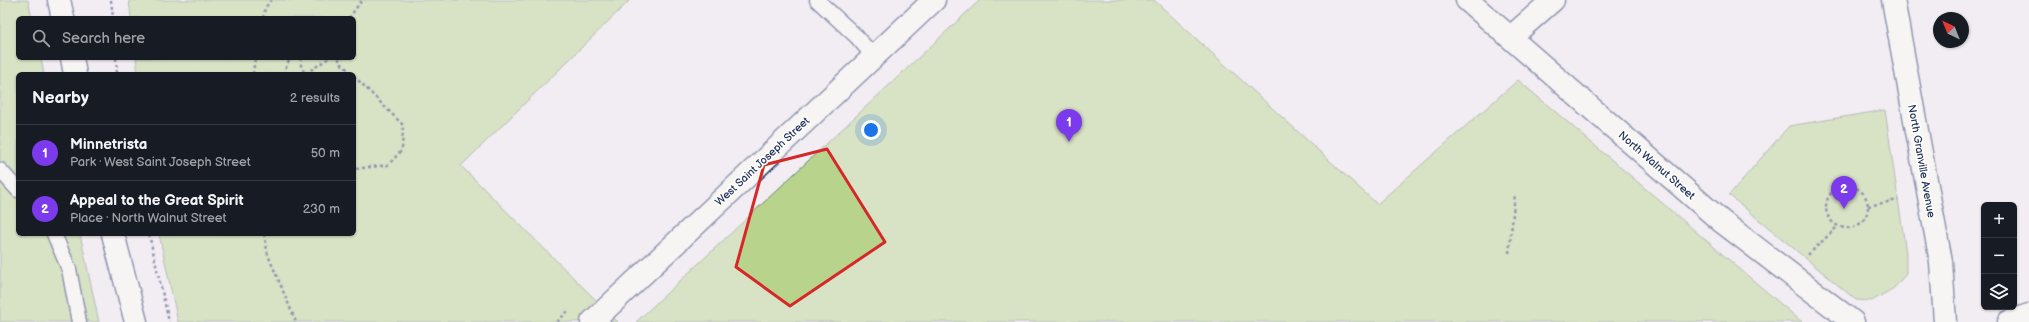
<!DOCTYPE html>
<html lang="en">
<head>
<meta charset="utf-8">
<style>
  body { margin:0; font-family:"Balsamiq Sans",sans-serif; background:#20242c; color:#f1f3f6 }
  .controls { position:absolute; right:12px; bottom:12px; display:grid; overflow:hidden; border-radius:6px; box-shadow:0 1px 3px #0004 }
  .controls button { width:36px; height:36px; display:grid; place-items:center; padding:0; border:0; border-bottom:1px solid #363941; background:#171b24; color:#f1f3f6; font:20px sans-serif }
  .compass { position:absolute; left:1933px; top:12px; width:36px; height:36px; border-radius:50%; background:#171b24; box-shadow:0 1px 3px #0004; rotate:317deg }
  .you { position:absolute; left:871px; top:130px; width:14px; height:14px; margin:-10px; border:3px solid #fff; border-radius:50%; background:#1a73e8; box-shadow:0 0 0 6px #1a73e833 }
  .badge { display:grid; place-items:center; width:26px; height:26px; border-radius:50%; background:#7c3aed; color:#fff; font-size:13px; font-weight:700 }
  .pin { position:absolute; translate:-50% -33px; filter:drop-shadow(0 1px 2px #0008) }
  .pin::after { content:''; position:absolute; top:21px; width:14px; height:12px; background:inherit; clip-path:polygon(0 0,100% 0,50% 100%) }
  .list { margin:0; padding:0; list-style:none }
  h2 { display:flex; justify-content:space-between; align-items:center; height:52px; margin:0; padding:0 16px; font-size:17px }
  h2 small { font-size:13px; font-weight:400; color:#9ea1a6 }
  .list li { display:grid; grid-template-columns:26px 1fr auto; gap:12px; align-items:center; box-sizing:border-box; height:56px; padding:0 16px; border-top:1px solid #363941 }
  .list b { display:block; font-size:15px; white-space:nowrap }
  .list p { margin:0; font-size:13px; white-space:nowrap; color:#9ea1a6 }
  .list em { font-size:13px; font-style:normal; color:#9ea1a6 }
  .icon { flex:none; width:22px; height:22px; fill:none; stroke:currentColor; stroke-width:2; stroke-linecap:round; stroke-linejoin:round }
  .map { position:relative; flex:none; width:2029px; height:322px; overflow:hidden }
  .search { position:absolute; background:#171b24; box-shadow:0 1px 3px #0004; left:16px; top:16px; width:340px; height:44px; display:flex; align-items:center; gap:10px; box-sizing:border-box; padding:0 14px; border-radius:6px; color:#9ea1a6; font-size:15px }
  .panel { position:absolute; background:#171b24; box-shadow:0 1px 3px #0004; left:16px; top:72px; width:340px; height:164px; border-radius:6px }
  .map>svg:first-child { display:block }
  .green { fill:#b8d48c; stroke:#6a8275 }
  .lines { fill:none; stroke-linecap:round; stroke-linejoin:round }
  .service-casing { stroke:#1b2f5e; stroke-width:17 }
  .minor-casing { stroke:#1b2f5e; stroke-width:25 }
  .secondary-casing { stroke:#1b2f5e; stroke-width:25 }
  .path { stroke:#1b2f5e; stroke-width:2.5; stroke-dasharray:3 3; stroke-linecap:butt }
  .service { stroke:#fdfcf7; stroke-width:14 }
  .minor { stroke:#fdfcf7; stroke-width:22 }
  .secondary { stroke:#fdfcf7; stroke-width:22 }
  .marked { fill:none; stroke:#d62828; stroke-width:3; stroke-linejoin:round }
  .labels { text-anchor:middle; stroke-width:3.5; stroke-linejoin:round; paint-order:stroke }
  .street-label { font-size:11px; fill:#1b2f5e; stroke:#fdfcf7 }
</style>
</head>
<body>
<div class="map">
<svg width="2029" height="322" viewBox="0 0 2029 322">
  <rect width="100%" height="100%" fill="#f2edf2"/>
  <filter id="ink" filterUnits="userSpaceOnUse"><feTurbulence type="fractalNoise" baseFrequency=".025" numOctaves="2"/><feDisplacementMap in="SourceGraphic" scale="8" xChannelSelector="R" yChannelSelector="G"/><feConvolveMatrix kernelMatrix="1 2 1 2 8 2 1 2 1" color-interpolation-filters="sRGB"/></filter>
  <g filter="url(#ink)">
    <g class="green">
      <polygon points="0,0 28,0 32,18 18,18 18,58 41,58 44,74 18,74 18,234 80,234 99,322 0,322"/>
      <polygon points="129,0 630,0 461,166 618,322 178,322 159,234 354,234 354,74 138,74 136,58 354,58 354,18 131,18"/>
      <polygon points="980,0 1154,0 1377,204 1518,80 1802,322 636,322"/>
      <polygon points="1885,110 1906,253 1906,274 1894,288 1872,301 1856,300 1729,195 1789,126"/>
    </g>
    <g class="lines">
      <defs>
        <g id="service">
          <polyline points="817,0 857,37 874,57"/>
          <polyline points="0,170 18,190"/>
          <polyline points="54,234 69,269 79,322"/>
        </g>
        <g id="minor">
          <polyline points="59,0 63,18"/>
          <polyline points="1511,37 1553,0"/>
          <polyline points="72,58 75,74"/>
          <polyline points="113,234 136,322"/>
          <polyline points="592,322 934,0"/>
          <polyline points="2009,322 2029,315"/>
        </g>
        <g id="secondary">
          <polyline points="1467,0 1721,221 1853,322"/>
          <polyline points="1893,0 1941,262 1945,322"/>
        </g>
      </defs>
      <use href="#service" class="service-casing"/>
      <use href="#minor" class="minor-casing"/>
      <use href="#secondary" class="secondary-casing"/>
      <g class="path">
        <polyline points="111,0 113,18"/>
        <polyline points="263,18 265,8 271,0"/>
        <polyline points="349,18 362,0"/>
        <polyline points="116,58 117,74"/>
        <polyline points="301,58 300,63 305,74 329,58"/>
        <polyline points="339,58 339,61 352,74"/>
        <polyline points="253,74 255,58"/>
        <polyline points="283,74 290,58"/>
        <polyline points="354,76 403,125 402,150 388,165 354,169"/>
        <circle cx="1847" cy="207" r="21"/>
        <polyline points="1868,206 1898,200"/>
        <polyline points="149,234 169,322"/>
        <polyline points="264,234 268,255 296,322"/>
        <polyline points="1509,253 1515,194"/>
        <polyline points="1808,255 1837,227"/>
        <polyline points="557,322 568,311"/>
      </g>
      <use href="#service" class="service"/>
      <use href="#minor" class="minor"/>
      <use href="#secondary" class="secondary"/>
    </g>
  </g>
  <path d="M0 0H2029V322H0ZM 827,149 L 885,242 L 790,306 L 736,267 L 764,165 Z" fill="#f2edf2" fill-opacity=".55" fill-rule="evenodd"/>
  <path class="marked" d="M 827,149 L 885,242 L 790,306 L 736,267 L 764,165 Z"/>
  <g class="labels">
    <g class="street-label">
      <text transform="translate(762 161) rotate(-43)" y="4">West Saint Joseph Street</text>
      <text transform="translate(1922 161) rotate(80)" y="4">North Granville Avenue</text>
      <text transform="translate(1657 165) rotate(41)" y="4">North Walnut Street</text>
    </g>
  </g>
</svg>
<div class="controls">
<button>+</button>
<button>−</button>
<button><svg class="icon" aria-label="layers" viewBox="0 0 24 24"><path d="M12 4l9 5-9 5-9-5zM3 14l9 5 9-5"/></svg></button>
</div>
<svg class="compass" viewBox="-18 -18 36 36"><path d="M0-13l5 13h-10z" fill="#e53935"/><path d="M0 13l5-13h-10z" fill="#9ea1a6"/></svg>
<div class="you"></div>
<div class="pin badge" style="left:1069px;top:142px">1</div>
<div class="pin badge" style="left:1844px;top:209px">2</div>
<div class="search"><svg class="icon" aria-label="search" viewBox="0 0 24 24"><circle cx="10" cy="10" r="6"/><path d="M15 15l6 6"/></svg>Search here</div>
<section class="panel">
<h2>Nearby<small>2 results</small></h2>
<ul class="list">
<li><span class="badge">1</span><div><b>Minnetrista</b><p>Park · West Saint Joseph Street</p></div><em>50 m</em></li>
<li><span class="badge">2</span><div><b>Appeal to the Great Spirit</b><p>Place · North Walnut Street</p></div><em>230 m</em></li>
</ul>
</section>
</div>
</body>
</html>
